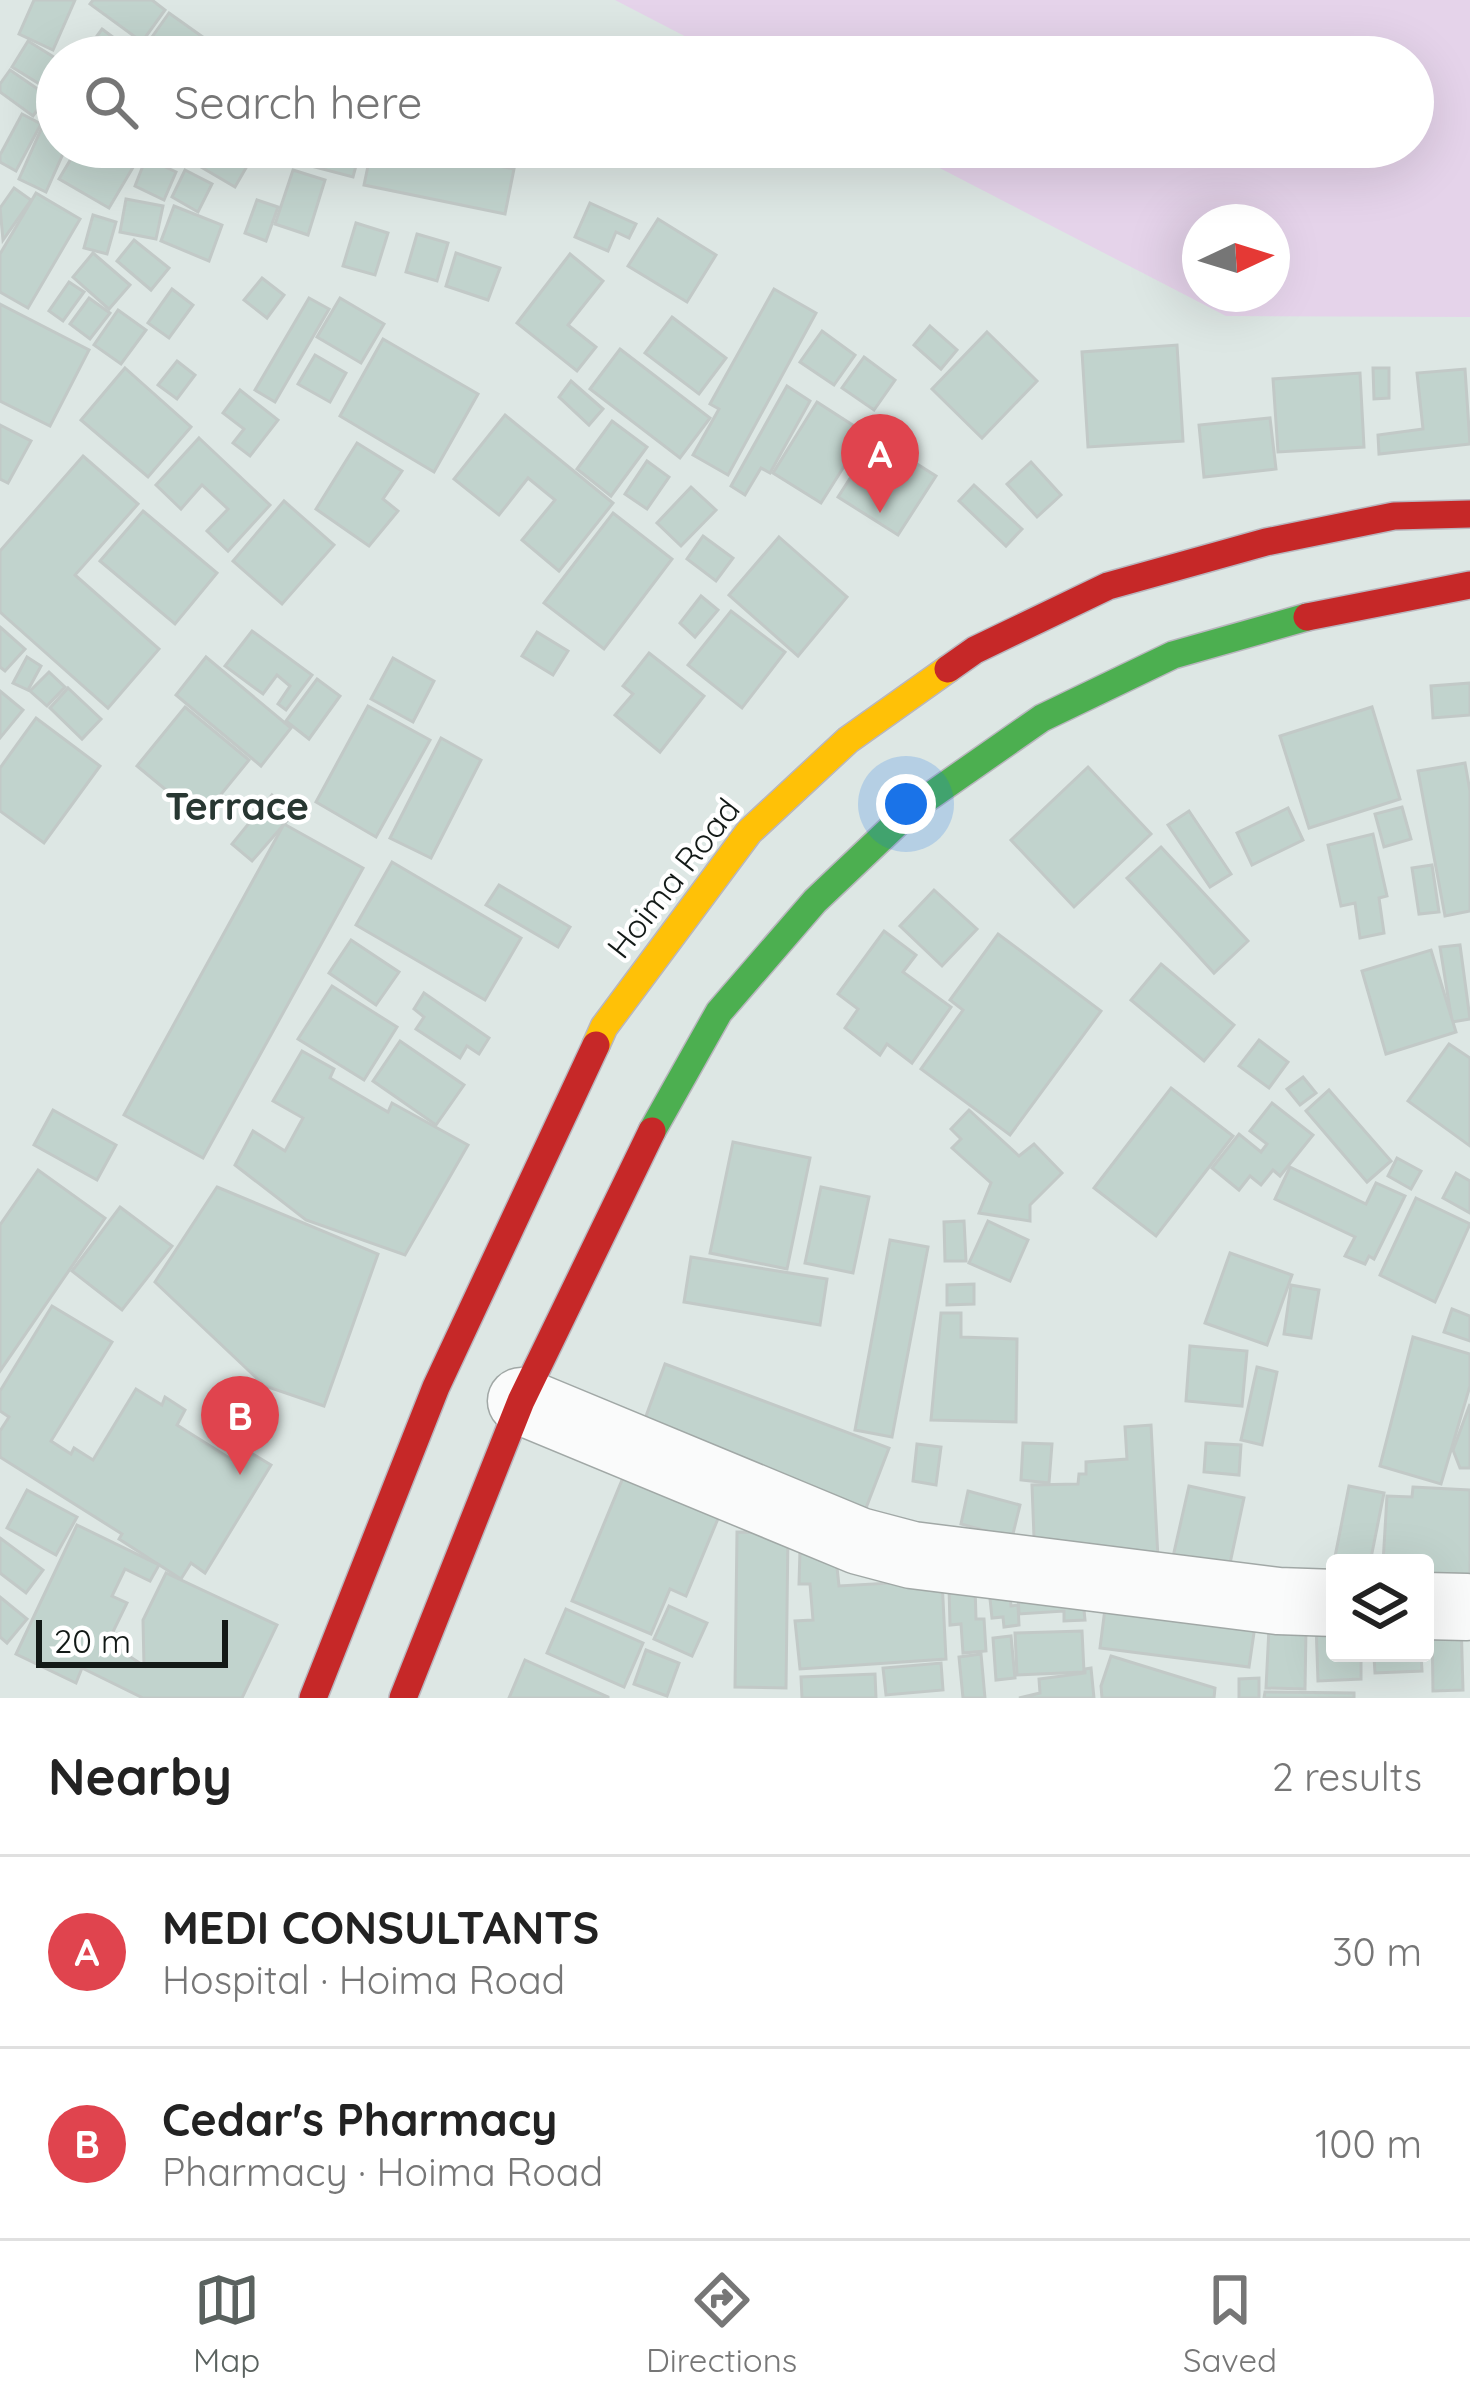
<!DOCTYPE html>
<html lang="en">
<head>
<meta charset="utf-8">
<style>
  body { margin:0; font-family:Quicksand,sans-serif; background:#f6f6f6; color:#222 }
  .controls { position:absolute; right:36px; bottom:36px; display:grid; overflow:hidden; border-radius:12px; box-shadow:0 12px 48px #0002 }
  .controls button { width:108px; height:108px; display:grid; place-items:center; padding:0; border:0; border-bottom:3px solid #e0e0e0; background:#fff; color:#222; font:60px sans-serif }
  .compass { position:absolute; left:1182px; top:204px; width:108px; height:108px; border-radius:50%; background:#fff; box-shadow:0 12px 48px #0002; rotate:86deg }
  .scale { position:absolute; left:36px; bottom:30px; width:192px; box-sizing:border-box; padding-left:12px; border:6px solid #131a17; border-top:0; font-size:33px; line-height:42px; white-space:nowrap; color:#131a17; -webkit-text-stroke:9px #fff; paint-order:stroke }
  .you { position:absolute; left:906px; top:804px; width:42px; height:42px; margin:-30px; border:9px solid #fff; border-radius:50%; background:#1a73e8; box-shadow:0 0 0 18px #1a73e833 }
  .badge { display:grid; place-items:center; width:78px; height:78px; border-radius:50%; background:#5a625f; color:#fff; font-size:39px; font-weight:700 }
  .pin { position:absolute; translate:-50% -99px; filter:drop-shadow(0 3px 6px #0008) }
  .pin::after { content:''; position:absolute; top:63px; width:42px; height:36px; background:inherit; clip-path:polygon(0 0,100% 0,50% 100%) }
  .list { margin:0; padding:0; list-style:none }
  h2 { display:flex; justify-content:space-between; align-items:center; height:156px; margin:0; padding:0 48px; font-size:51px }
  h2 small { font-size:39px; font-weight:400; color:#767676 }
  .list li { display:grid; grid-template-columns:78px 1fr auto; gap:36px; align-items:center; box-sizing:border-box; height:192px; padding:0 48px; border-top:3px solid #e0e0e0 }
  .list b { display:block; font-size:45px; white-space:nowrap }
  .list p { margin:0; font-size:39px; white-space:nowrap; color:#767676 }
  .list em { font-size:39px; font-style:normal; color:#767676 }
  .icon { flex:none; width:66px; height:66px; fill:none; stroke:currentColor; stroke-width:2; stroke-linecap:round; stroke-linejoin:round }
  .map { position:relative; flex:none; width:1470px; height:1698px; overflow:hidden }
  .search { position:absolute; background:#fff; box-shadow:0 12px 48px #0002; left:36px; right:36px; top:36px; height:132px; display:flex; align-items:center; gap:30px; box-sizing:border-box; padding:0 42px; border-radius:66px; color:#767676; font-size:45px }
  .sheet { height:540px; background:#fff }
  nav { display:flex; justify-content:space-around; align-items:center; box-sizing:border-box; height:168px; border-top:3px solid #e0e0e0; background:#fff; font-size:33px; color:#767676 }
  nav a { display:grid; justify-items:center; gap:6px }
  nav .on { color:#5a625f }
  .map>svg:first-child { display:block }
  .green { fill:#e5d3ea; fill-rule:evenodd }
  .building { fill:#c1d3cd; stroke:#c2c9c7; stroke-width:3 }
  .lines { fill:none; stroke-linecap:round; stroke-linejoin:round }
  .street-casing { stroke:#a1a8a6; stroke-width:69 }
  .fast-casing { stroke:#b9b6be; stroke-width:30 }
  .slow-casing { stroke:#b9b6be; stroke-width:30 }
  .jam-casing { stroke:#b9b6be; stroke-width:30 }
  .street { stroke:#fafbfb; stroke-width:66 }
  .fast { stroke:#4caf50; stroke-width:27 }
  .slow { stroke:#ffc107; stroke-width:27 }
  .jam { stroke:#c62828; stroke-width:27 }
  .labels { text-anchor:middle; stroke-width:9; stroke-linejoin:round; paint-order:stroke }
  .street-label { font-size:33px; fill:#131a17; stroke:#fff }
  .quarter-label { font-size:39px; font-weight:bold; fill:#283732; stroke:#fff }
</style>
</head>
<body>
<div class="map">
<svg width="1470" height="1698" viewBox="0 0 1470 1698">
  <rect width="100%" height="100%" fill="#dde7e4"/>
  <path class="green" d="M 615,0 L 1470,0 L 1470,317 L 1226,316 L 899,147 L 1413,147 L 1413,57 L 725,57 ZM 1200,222 L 1272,222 L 1272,294 L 1200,294 Z"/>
  <g class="building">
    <polygon points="34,0 75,0 53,50 19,34"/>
    <polygon points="93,0 152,0 165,10 142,42 90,4"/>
    <polygon points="169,13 231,57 144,57 140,54"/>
    <polygon points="102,29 129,49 123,57 83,55"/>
    <polygon points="28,41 57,59 41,85 12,67"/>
    <polygon points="10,70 48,96 33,116 0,92 0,84"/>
    <polygon points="22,114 41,124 16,171 0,162 0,155"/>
    <polygon points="43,125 57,131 57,147 66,147 46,192 19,179"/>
    <polygon points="78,147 145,147 109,208 59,179"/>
    <polygon points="167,147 258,147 235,187"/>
    <polygon points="312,147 361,147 353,177 307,165"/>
    <polygon points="372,147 405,147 514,169 505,214 364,185"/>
    <polygon points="146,158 176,172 164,200 135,186"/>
    <polygon points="185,170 212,184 198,212 172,197"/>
    <polygon points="293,170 325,180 308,235 275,224"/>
    <polygon points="14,188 31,200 3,240 0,208"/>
    <polygon points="36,193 80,219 28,308 0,292 0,254"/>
    <polygon points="126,199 163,206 156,239 120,232"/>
    <polygon points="257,200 278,207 266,241 245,233"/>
    <polygon points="590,203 636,224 629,238 616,232 608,251 575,237"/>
    <polygon points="174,206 222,225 209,261 161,241"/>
    <polygon points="93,215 116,222 107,254 84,248"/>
    <polygon points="658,219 716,255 687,302 628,266"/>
    <polygon points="356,223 388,233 375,275 343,266"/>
    <polygon points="417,234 448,243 437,281 406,272"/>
    <polygon points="134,240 169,268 151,290 117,261"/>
    <polygon points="93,253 130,285 109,309 73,277"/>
    <polygon points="456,253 500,268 488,300 446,286"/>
    <polygon points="570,254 603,281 568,325 596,347 577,371 517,323"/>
    <polygon points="262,278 284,295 267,318 244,300"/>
    <polygon points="69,282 84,292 63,321 49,311"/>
    <polygon points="172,289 193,305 169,338 148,323"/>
    <polygon points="774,289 816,313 728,475 693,455 719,409 710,404"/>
    <polygon points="89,298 110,313 90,339 70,324"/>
    <polygon points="309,298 329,309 275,402 255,390"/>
    <polygon points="340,298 384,324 361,363 317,337"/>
    <polygon points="0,304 89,350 50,426 0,401"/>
    <polygon points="118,310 146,330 121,364 94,345"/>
    <polygon points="672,317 726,358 699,394 645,353"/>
    <polygon points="930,326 957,350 941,369 914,345"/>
    <polygon points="822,331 855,355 834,385 800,362"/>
    <polygon points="987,332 1037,381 982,438 932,389"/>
    <polygon points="383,339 478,394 434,472 340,416"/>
    <polygon points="1177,345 1183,441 1088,447 1082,352"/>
    <polygon points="620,349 710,418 680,458 590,389"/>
    <polygon points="315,355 346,373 330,402 298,384"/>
    <polygon points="864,357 895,380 874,410 842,388"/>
    <polygon points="177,361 195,375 177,399 158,385"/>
    <polygon points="125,368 191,427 148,477 81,420"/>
    <polygon points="1373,368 1389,368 1389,398 1374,399"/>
    <polygon points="1465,369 1470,444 1379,454 1378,435 1423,429 1417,373"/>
    <polygon points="1360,373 1364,447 1278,452 1273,379"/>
    <polygon points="571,381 603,409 589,425 559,397"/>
    <polygon points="787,386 810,401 770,473 761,468 745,495 731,486"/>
    <polygon points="240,390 278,420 250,456 233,443 244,429 223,413"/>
    <polygon points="817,402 865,433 821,503 773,473"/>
    <polygon points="505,415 613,503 559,571 522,540 555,500 528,478 499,515 454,479"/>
    <polygon points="1270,418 1276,469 1204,477 1199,425"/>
    <polygon points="612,421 647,447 611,496 577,469"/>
    <polygon points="0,425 31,441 8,483 0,479"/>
    <polygon points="199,438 270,505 228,551 207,531 228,509 202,485 181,509 156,485"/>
    <polygon points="876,438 936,476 898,535 838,497"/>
    <polygon points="357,443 402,471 383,499 398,511 369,546 316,509"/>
    <polygon points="83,456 138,504 75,575 159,649 108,708 0,612 0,551"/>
    <polygon points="647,461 669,477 647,509 625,494"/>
    <polygon points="1031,462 1061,495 1037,517 1007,484"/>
    <polygon points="974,485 1022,529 1006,546 959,501"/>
    <polygon points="691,487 716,510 681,546 657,523"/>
    <polygon points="284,501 334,545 282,604 233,561"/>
    <polygon points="143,511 217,573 175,624 100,561"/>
    <polygon points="613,513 672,559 604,649 544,603"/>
    <polygon points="703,536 733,558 716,581 687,559"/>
    <polygon points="779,537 847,597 798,656 729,595"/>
    <polygon points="701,596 718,610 695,637 680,623"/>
    <polygon points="731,611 785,652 742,708 688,665"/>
    <polygon points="0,627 25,649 5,671 0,667"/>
    <polygon points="252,631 312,675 286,710 278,704 290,686 277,675 263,694 225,666"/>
    <polygon points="537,632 568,651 553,675 522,656"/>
    <polygon points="649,653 704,696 660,752 615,715 633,694 623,686"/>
    <polygon points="27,657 41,666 28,690 13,683"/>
    <polygon points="206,657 291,728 261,766 176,695"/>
    <polygon points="393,658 434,681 413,722 371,699"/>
    <polygon points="49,672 65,687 47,706 30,691"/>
    <polygon points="317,679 340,696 309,739 286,721"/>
    <polygon points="1470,683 1470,715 1433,718 1431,686"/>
    <polygon points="68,688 101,719 82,739 50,708"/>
    <polygon points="0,691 23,710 0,738"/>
    <polygon points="368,706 430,740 376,837 316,802"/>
    <polygon points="185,707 249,760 201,819 137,766"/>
    <polygon points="1372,707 1400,799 1309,828 1280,736"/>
    <polygon points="36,718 100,766 44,843 0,811 0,768"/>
    <polygon points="441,738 481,760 431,858 390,838"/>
    <polygon points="1465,763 1470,791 1470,911 1445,916 1418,771"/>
    <polygon points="1088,767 1151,834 1074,907 1011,840"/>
    <polygon points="272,795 293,814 252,861 232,844"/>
    <polygon points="1402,807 1411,839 1384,847 1375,814"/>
    <polygon points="1288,808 1303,840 1252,865 1237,833"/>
    <polygon points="1189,811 1231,874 1210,887 1168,825"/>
    <polygon points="284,824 363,868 203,1158 124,1115"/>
    <polygon points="1373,834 1387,896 1379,898 1384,933 1360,938 1355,903 1341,906 1328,845"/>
    <polygon points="1161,847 1248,941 1214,973 1127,878"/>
    <polygon points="392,862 521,938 485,1000 356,925"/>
    <polygon points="1432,865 1439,912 1419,914 1412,868"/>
    <polygon points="499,885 570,927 558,947 486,905"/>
    <polygon points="934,890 977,929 942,966 900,926"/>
    <polygon points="884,931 916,955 903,972 951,1007 912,1063 887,1044 880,1055 845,1028 858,1009 838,994"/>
    <polygon points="998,934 1101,1011 1010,1135 921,1069 963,1010 950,1000"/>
    <polygon points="351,940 399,972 376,1005 329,973"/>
    <polygon points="1460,945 1470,1019 1452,1022 1440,947"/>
    <polygon points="1431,950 1456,1032 1386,1054 1362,971"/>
    <polygon points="1161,964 1234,1025 1204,1061 1131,1000"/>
    <polygon points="332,986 397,1027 364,1080 298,1039"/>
    <polygon points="424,993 489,1038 479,1054 467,1046 460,1058 416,1029 424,1017 414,1009"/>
    <polygon points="1259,1040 1288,1062 1269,1088 1239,1066"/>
    <polygon points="400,1041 464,1085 436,1125 373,1081"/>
    <polygon points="1449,1044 1470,1058 1470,1146 1408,1101"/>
    <polygon points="302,1051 334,1069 330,1078 388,1112 392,1103 468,1145 405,1255 306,1220 235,1165 253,1131 285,1151 303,1118 273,1101"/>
    <polygon points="1303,1077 1316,1093 1300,1105 1287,1089"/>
    <polygon points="1171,1088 1233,1136 1156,1236 1094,1188"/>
    <polygon points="1329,1090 1391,1161 1367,1182 1306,1111"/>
    <polygon points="1272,1103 1313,1135 1280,1176 1273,1170 1261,1185 1250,1176 1239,1190 1212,1168 1239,1134 1261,1152 1267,1144 1250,1131"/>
    <polygon points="53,1110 116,1145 97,1180 34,1145"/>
    <polygon points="969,1110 1019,1156 1034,1144 1062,1173 1030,1205 1030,1221 979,1213 991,1183 952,1148 961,1139 951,1129"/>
    <polygon points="733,1142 810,1158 787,1269 710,1253"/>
    <polygon points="1397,1158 1421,1171 1411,1189 1388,1176"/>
    <polygon points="1290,1167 1366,1204 1376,1183 1405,1196 1374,1259 1369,1256 1365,1264 1345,1256 1355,1237 1275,1199"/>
    <polygon points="38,1170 105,1218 0,1371 0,1225"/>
    <polygon points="1456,1173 1470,1181 1470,1213 1443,1198"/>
    <polygon points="217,1187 378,1254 324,1406 265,1386 155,1282"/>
    <polygon points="821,1187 869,1197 853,1273 805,1263"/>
    <polygon points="1416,1198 1470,1224 1435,1302 1380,1275"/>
    <polygon points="120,1207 172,1246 122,1310 72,1271"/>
    <polygon points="964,1221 966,1261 945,1261 944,1222"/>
    <polygon points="988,1221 1028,1240 1010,1281 969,1263"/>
    <polygon points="890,1240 928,1247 892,1437 855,1430"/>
    <polygon points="1230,1253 1292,1275 1267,1345 1205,1323"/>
    <polygon points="691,1257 827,1279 820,1325 684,1302"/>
    <polygon points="974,1284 974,1304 947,1305 947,1285"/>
    <polygon points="1291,1285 1319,1290 1311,1338 1284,1334"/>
    <polygon points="52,1306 112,1342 51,1441 71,1454 74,1448 93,1460 136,1389 162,1405 165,1397 185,1410 177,1425 242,1466 251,1453 271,1465 205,1573 191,1563 181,1579 119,1539 122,1534 0,1457 0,1431 9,1417 0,1411 0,1391"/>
    <polygon points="1452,1309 1470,1316 1470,1341 1444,1332"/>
    <polygon points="941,1313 961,1313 961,1337 1017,1339 1016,1422 931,1420"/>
    <polygon points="1413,1337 1470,1354 1470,1386 1441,1484 1380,1466"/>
    <polygon points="1190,1346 1247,1351 1242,1406 1186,1401"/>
    <polygon points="665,1364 889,1448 861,1521 638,1438"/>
    <polygon points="1257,1367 1277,1372 1262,1445 1241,1440"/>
    <polygon points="1470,1404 1470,1468 1460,1468 1453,1450"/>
    <polygon points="1151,1425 1158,1558 1035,1564 1032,1485 1078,1484 1079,1474 1086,1474 1086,1462 1127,1459 1125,1427"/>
    <polygon points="1023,1443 1052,1444 1049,1483 1021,1480"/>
    <polygon points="1206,1443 1241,1445 1239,1475 1204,1472"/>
    <polygon points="917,1444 941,1447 936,1485 913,1481"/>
    <polygon points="627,1468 722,1509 686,1596 670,1589 651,1634 572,1601"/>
    <polygon points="1189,1486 1244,1498 1226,1582 1170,1570"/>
    <polygon points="1349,1486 1384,1493 1370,1563 1335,1563 1335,1594 1328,1592"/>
    <polygon points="1413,1487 1470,1490 1470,1599 1425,1597 1425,1563 1383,1563 1387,1496 1412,1497"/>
    <polygon points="27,1490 77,1517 56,1555 7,1528"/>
    <polygon points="968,1491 1020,1505 1012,1538 961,1524"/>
    <polygon points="77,1525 159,1565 150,1581 125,1569 112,1596 127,1603 108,1642 144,1666 143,1620 166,1573 277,1625 242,1698 143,1698 82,1668 76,1683 16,1654"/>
    <polygon points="737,1532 788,1533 786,1688 735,1687"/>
    <polygon points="0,1538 43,1570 26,1593 0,1573"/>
    <polygon points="800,1550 836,1558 839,1586 942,1580 946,1659 800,1669 795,1621 813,1620 810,1584 799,1584"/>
    <polygon points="975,1585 976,1619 984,1619 986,1651 963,1653 961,1624 950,1625 949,1587"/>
    <polygon points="1108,1585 1257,1612 1249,1667 1100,1648"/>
    <polygon points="1009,1587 1011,1606 1018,1605 1019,1625 1004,1627 1003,1617 992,1618 989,1589"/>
    <polygon points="1082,1590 1085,1620 1064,1621 1064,1611 1019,1614 1018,1594"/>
    <polygon points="0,1597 27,1619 7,1643 0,1637"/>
    <polygon points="669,1606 707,1623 692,1656 654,1639"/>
    <polygon points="566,1609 643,1643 624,1687 547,1653"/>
    <polygon points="1461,1620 1463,1690 1433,1691 1432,1621"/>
    <polygon points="1335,1623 1335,1653 1421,1653 1422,1671 1375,1673 1374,1657 1361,1658 1361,1679 1318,1681 1316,1624"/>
    <polygon points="1269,1628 1306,1629 1305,1689 1266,1688"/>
    <polygon points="1082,1631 1084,1672 1017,1675 1015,1633"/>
    <polygon points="1011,1636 1015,1678 996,1680 993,1638"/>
    <polygon points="646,1650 679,1663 667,1696 634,1684"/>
    <polygon points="981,1654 985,1698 963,1698 959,1657"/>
    <polygon points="1111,1656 1215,1688 1214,1698 1102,1698 1101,1686"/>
    <polygon points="525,1660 608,1697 608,1698 509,1698"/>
    <polygon points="941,1663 943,1690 886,1695 883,1668"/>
    <polygon points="1091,1668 1094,1698 1019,1698 1040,1693 1039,1679 1085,1673 1085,1669"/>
    <polygon points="875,1674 876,1698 802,1698 801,1677"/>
    <polygon points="1259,1678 1259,1698 1239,1698 1239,1679"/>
    <polygon points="1265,1692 1354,1693 1354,1698 1264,1698"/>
  </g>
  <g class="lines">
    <defs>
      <g id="street">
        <polyline points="521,1401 859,1541 912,1555 1278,1601 1335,1603"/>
        <polyline points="1425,1606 1467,1607"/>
      </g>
      <polyline id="fast" points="652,1131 719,1012 815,901 913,808 1042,718 1173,655 1307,617"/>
      <polyline id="slow" points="596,1045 604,1027 749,832 848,740 948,669"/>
      <g id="jam">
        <polyline points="1307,617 1470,585"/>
        <polyline points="948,669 975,650 1108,586 1266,542 1394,516 1470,514"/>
        <polyline points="313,1698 436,1387 596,1045"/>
        <polyline points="403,1698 521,1401 652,1131"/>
      </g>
    </defs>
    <use href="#street" class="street-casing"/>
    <use href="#fast" class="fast-casing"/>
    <use href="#slow" class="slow-casing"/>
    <use href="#jam" class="jam-casing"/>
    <use href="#street" class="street"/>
    <use href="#fast" class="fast"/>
    <use href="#slow" class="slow"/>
    <use href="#jam" class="jam"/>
  </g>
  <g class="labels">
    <g class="street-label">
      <text transform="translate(673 878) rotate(-52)" y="12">Hoima Road</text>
    </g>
    <g class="quarter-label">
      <text x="237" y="820">Terrace</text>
    </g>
  </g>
</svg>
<div class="controls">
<button><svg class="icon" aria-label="layers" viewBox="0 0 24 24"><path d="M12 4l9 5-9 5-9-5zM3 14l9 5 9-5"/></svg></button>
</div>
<svg class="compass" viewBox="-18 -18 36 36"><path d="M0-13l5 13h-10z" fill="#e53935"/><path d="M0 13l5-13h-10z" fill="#767676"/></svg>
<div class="scale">20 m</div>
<div class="you"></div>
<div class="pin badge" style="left:880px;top:513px;background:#e0444e">A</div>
<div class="pin badge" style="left:240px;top:1475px;background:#e0444e">B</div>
<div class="search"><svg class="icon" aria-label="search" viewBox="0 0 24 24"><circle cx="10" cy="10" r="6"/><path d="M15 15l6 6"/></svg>Search here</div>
</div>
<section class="sheet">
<h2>Nearby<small>2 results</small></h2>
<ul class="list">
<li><span class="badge" style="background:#e0444e">A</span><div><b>MEDI CONSULTANTS</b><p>Hospital · Hoima Road</p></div><em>30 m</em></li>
<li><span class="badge" style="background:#e0444e">B</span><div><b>Cedar's Pharmacy</b><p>Pharmacy · Hoima Road</p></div><em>100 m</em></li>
</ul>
</section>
<nav>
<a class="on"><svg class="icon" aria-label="map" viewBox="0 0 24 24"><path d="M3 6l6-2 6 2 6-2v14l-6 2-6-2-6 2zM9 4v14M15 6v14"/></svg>Map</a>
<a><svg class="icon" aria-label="directions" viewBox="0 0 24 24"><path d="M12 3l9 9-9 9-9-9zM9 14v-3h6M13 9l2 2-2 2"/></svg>Directions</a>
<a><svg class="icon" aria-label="saved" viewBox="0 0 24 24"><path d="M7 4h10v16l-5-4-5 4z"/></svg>Saved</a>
</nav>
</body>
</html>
